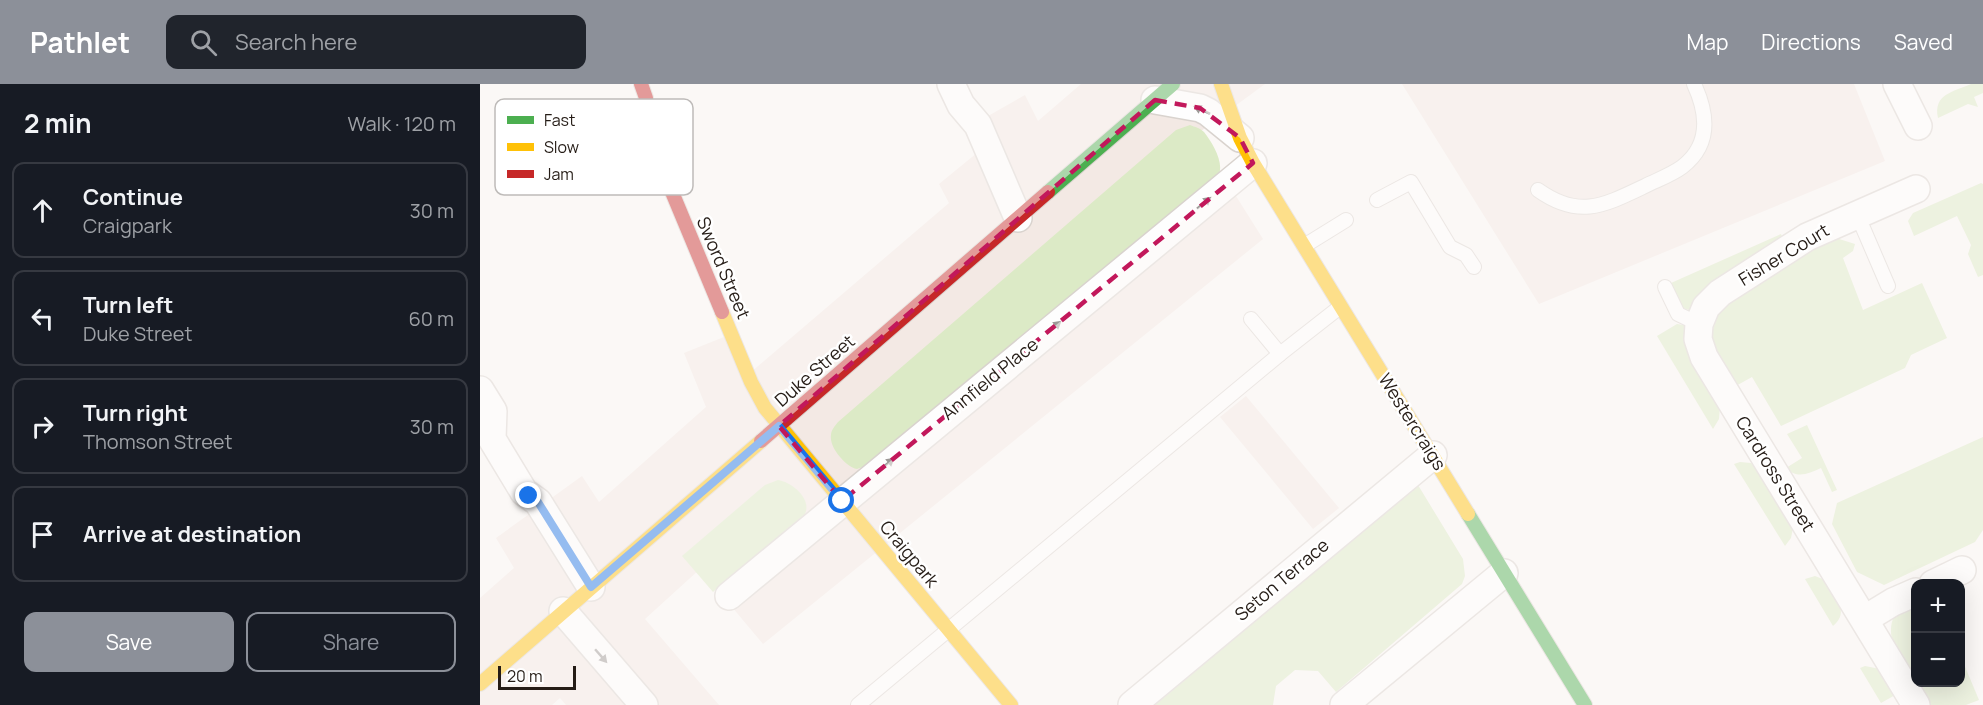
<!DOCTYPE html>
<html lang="en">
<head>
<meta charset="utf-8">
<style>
  body { margin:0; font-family:Manrope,sans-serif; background:#20242c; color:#f1f3f6 }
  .controls { position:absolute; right:18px; bottom:18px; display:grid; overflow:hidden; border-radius:12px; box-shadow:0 6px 24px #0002 }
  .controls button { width:54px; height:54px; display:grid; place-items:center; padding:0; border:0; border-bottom:2px solid #363941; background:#171b24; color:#f1f3f6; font:30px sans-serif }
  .scale { position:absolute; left:18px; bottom:15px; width:78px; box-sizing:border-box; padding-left:6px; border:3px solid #251c16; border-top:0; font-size:16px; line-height:21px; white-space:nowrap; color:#251c16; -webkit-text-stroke:4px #fff; paint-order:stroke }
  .stop { position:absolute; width:18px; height:18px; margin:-14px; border:4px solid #1a73e8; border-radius:50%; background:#fff }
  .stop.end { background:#1a73e8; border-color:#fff; box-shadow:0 2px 6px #0008 }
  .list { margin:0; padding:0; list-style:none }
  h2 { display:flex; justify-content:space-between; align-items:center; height:78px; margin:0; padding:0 24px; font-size:26px }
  h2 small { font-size:20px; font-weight:400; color:#9ea1a6 }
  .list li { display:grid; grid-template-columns:39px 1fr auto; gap:18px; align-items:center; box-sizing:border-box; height:96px; margin:0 12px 12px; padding:0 12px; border:2px solid #363941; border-radius:12px }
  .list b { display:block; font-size:22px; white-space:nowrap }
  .list p { margin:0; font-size:20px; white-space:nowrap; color:#9ea1a6 }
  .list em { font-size:20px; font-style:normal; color:#9ea1a6 }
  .actions { display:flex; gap:12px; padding:18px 24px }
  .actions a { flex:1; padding:14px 0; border:2px solid #8c9099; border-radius:12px; text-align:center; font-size:21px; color:#8c9099 }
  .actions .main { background:#8c9099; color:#fff }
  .icon { flex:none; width:33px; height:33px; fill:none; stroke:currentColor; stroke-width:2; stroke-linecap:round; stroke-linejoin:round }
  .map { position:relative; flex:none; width:1503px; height:621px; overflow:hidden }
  header { display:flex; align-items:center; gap:36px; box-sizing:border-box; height:84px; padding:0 30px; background:#8c9099; color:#fff }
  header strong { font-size:28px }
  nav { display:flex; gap:33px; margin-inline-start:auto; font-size:21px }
  .search { width:420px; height:54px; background:#20242c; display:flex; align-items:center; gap:15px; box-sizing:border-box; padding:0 21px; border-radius:12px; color:#9ea1a6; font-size:22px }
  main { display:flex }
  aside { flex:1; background:#171b24 }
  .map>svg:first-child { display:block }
  .built { fill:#f3e9e4 }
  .green { fill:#dceac6 }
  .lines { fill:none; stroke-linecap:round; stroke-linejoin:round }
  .lane-casing { stroke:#d9d3ce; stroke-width:16 }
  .street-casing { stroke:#d9d3ce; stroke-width:30 }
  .fast-casing { stroke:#d9d3ce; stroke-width:16 }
  .slow-casing { stroke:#d9d3ce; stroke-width:16 }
  .jam-casing { stroke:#d9d3ce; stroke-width:16 }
  .lane { stroke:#fefefe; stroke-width:14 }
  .street { stroke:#fefefe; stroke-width:27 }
  .fast { stroke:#4caf50; stroke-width:14 }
  .slow { stroke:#ffc107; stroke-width:14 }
  .jam { stroke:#c62828; stroke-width:14 }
  .oneway { fill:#9c9896 }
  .route { stroke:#1a73e8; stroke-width:8 }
  .marked { fill:none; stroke:#c2185b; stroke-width:4.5; stroke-dasharray:12 8; stroke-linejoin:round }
  .labels { text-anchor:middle; stroke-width:5; stroke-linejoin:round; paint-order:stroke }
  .street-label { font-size:18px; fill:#251c16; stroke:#fff }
  .key { fill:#fff; stroke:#bebbb9; stroke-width:1.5 }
  .key-label { font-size:16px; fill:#251c16 }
</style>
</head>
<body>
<header>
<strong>Pathlet</strong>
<div class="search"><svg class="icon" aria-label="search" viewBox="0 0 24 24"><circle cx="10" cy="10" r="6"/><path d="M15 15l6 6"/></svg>Search here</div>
<nav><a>Map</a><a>Directions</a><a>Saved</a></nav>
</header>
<main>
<aside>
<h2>2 min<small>Walk · 120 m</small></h2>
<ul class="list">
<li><svg class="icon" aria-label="ahead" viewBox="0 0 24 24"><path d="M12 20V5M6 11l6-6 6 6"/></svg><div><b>Continue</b><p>Craigpark</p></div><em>30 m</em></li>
<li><svg class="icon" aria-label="left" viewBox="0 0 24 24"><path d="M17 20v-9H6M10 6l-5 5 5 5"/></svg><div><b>Turn left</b><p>Duke Street</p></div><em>60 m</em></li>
<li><svg class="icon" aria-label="right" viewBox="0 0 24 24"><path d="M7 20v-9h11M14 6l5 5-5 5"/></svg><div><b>Turn right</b><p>Thomson Street</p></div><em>30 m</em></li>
<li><svg class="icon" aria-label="arrive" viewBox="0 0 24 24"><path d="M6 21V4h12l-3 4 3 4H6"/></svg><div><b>Arrive at destination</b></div></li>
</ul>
<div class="actions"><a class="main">Save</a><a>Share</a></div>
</aside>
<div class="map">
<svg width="1503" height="621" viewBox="0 0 1503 621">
  <rect width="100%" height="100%" fill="#fbf8f6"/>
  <g class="built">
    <polygon points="601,0 785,0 717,50 783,155 283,560 220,485 165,535 239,621 86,621 80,614 72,621 0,621 0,514 34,484 16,454 102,392 119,418 226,323 204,269 254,249 270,289 469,119 459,100 503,64 494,40 545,11 558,37"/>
    <polygon points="922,0 1374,0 1405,77 1059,220"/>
    <polygon points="766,312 859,424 833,445 740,333"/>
  </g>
  <g class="green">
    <path d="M 1491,0 L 1503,0 L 1503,9 L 1494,13 L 1498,23 L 1488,20 L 1458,34 C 1453,10 1473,8 1491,0 Z"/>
    <path d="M 710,41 C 715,43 720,44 724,48 C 732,58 744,78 739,90 L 385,382 L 377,385 C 365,382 349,363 351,351 C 351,346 355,342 358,338 L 696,46 Z"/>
    <polygon points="1501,99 1503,100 1503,191 1498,193 1488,170 1491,161 1477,132 1434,152 1428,137 1433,129"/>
    <polygon points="1301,150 1303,155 1212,227 1203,224 1191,199"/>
    <polygon points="1356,154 1375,160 1373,167 1363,174 1383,226 1442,199 1467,254 1431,271 1425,284 1301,342 1272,293 1254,303 1239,278 1232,256 1232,248 1238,231 1251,216 1345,156"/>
    <polygon points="1197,240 1204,241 1206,243 1240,323 1239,335 1233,345 1177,252"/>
    <path d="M 1327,341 L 1357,406 L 1352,408 L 1341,384 C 1328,390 1317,395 1306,384 L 1322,374 L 1307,350 Z"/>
    <polygon points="1503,353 1503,446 1495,458 1404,501 1377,488 1352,440 1357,419"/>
    <polygon points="1260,378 1271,379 1276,382 1313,444 1311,454 1305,462 1254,380"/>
    <path d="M 298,396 C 312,398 332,415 325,430 L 233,508 L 202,472 L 285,401 Z"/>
    <polygon points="938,401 983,475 985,492 982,500 856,608 838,587 815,586 796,602 793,621 675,621"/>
    <path d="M 1335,492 L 1345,496 C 1354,511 1371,528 1353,542 L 1325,495 Z"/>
    <path d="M 1435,521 L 1436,598 L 1480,598 L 1481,573 L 1499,616 L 1486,621 L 1449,621 C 1435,599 1399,557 1415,531 C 1420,524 1427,521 1435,521 Z"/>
    <polygon points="1385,582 1400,585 1417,610 1401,619 1380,584"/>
  </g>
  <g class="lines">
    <defs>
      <g id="lane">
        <path d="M 1058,106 C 1099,135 1123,122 1165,102 C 1177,96 1191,91 1202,83 C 1231,61 1228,30 1214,0"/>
        <polyline points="897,116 931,98 970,163 986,171 994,183"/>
        <polyline points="1377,130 1408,202"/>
        <polyline points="824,162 866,136"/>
        <polyline points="1185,203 1198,230 1219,240"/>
        <polyline points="771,235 800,270"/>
        <polyline points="378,621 800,270 860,223"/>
      </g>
      <g id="street">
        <polyline points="471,0 481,21 498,41 538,134"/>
        <polyline points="1417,0 1438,42"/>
        <polyline points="675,16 720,24 728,28 760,54"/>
        <polyline points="0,306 13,327 12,355 44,408 58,418 111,503"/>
        <polyline points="1453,500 1482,486"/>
        <polyline points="249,512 773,79"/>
        <polyline points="83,527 164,621"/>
        <polyline points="1385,535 1413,518 1436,508"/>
        <polyline points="652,621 953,371"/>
        <polyline points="864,621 1024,489"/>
        <polyline points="1436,621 1224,273 1218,255 1219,240 1226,223 1240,209 1327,153 1436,105"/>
      </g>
      <g id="fast">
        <polyline points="568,108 693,0"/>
        <polyline points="988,430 1105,621"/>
      </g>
      <g id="slow">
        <polyline points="741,0 760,54 773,79 988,430"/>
        <polyline points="242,228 271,298 285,324 531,621"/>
        <polyline points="0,600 281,357"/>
      </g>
      <g id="jam">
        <polyline points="161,0 166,14 162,36 242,228"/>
        <polyline points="281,357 568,108"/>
      </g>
    </defs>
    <use href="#lane" class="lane-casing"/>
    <use href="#street" class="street-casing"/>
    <use href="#fast" class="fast-casing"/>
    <use href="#slow" class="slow-casing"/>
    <use href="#jam" class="jam-casing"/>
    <use href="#lane" class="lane"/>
    <use href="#street" class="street"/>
    <use href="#fast" class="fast"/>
    <use href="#slow" class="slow"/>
    <use href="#jam" class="jam"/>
  </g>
  <defs><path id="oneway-solid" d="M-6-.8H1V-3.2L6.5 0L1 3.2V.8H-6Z" transform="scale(1.5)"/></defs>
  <g class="oneway">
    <use href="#oneway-solid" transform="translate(722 26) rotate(-155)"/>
    <use href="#oneway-solid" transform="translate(724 119) rotate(-39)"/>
    <use href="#oneway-solid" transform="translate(574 243) rotate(-39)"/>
    <use href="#oneway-solid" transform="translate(407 380) rotate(-39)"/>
    <use href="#oneway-solid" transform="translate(121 572) rotate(49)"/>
  </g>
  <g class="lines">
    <polyline class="route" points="49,412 58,418 111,503 299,342 362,417"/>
  </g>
  <path d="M0 0H1503V621H0ZM 675,16 L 720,24 L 760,54 L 773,79 L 362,417 L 299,342 Z" fill="#fbf8f6" fill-opacity=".55" fill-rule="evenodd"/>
  <path class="marked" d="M 675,16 L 720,24 L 760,54 L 773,79 L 362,417 L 299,342 Z"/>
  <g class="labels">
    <g class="street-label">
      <text transform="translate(1304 171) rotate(-31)" y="6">Fisher Court</text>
      <text transform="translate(243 184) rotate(67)" y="6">Sword Street</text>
      <text transform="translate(335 287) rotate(-41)" y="6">Duke Street</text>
      <text transform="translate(510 295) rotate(-39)" y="6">Annfield Place</text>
      <text transform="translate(932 338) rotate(58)" y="6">Westercraigs</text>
      <text transform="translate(1295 390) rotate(58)" y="6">Cardross Street</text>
      <text transform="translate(429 470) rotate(50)" y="6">Craigpark</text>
      <text transform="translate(802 496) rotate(-40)" y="6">Seton Terrace</text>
    </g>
  </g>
  <rect x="15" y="15" width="198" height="96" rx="9" class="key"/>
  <rect x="27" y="32" width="27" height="8" fill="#4caf50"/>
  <rect x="27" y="59" width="27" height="8" fill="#ffc107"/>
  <rect x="27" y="86" width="27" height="8" fill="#c62828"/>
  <g class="key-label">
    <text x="64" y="42">Fast</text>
    <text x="64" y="69">Slow</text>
    <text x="64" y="96">Jam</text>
  </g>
</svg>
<div class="controls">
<button>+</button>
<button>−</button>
</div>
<div class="scale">20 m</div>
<div class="stop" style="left:362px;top:417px"></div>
<div class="stop end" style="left:49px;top:412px"></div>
</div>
</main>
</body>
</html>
